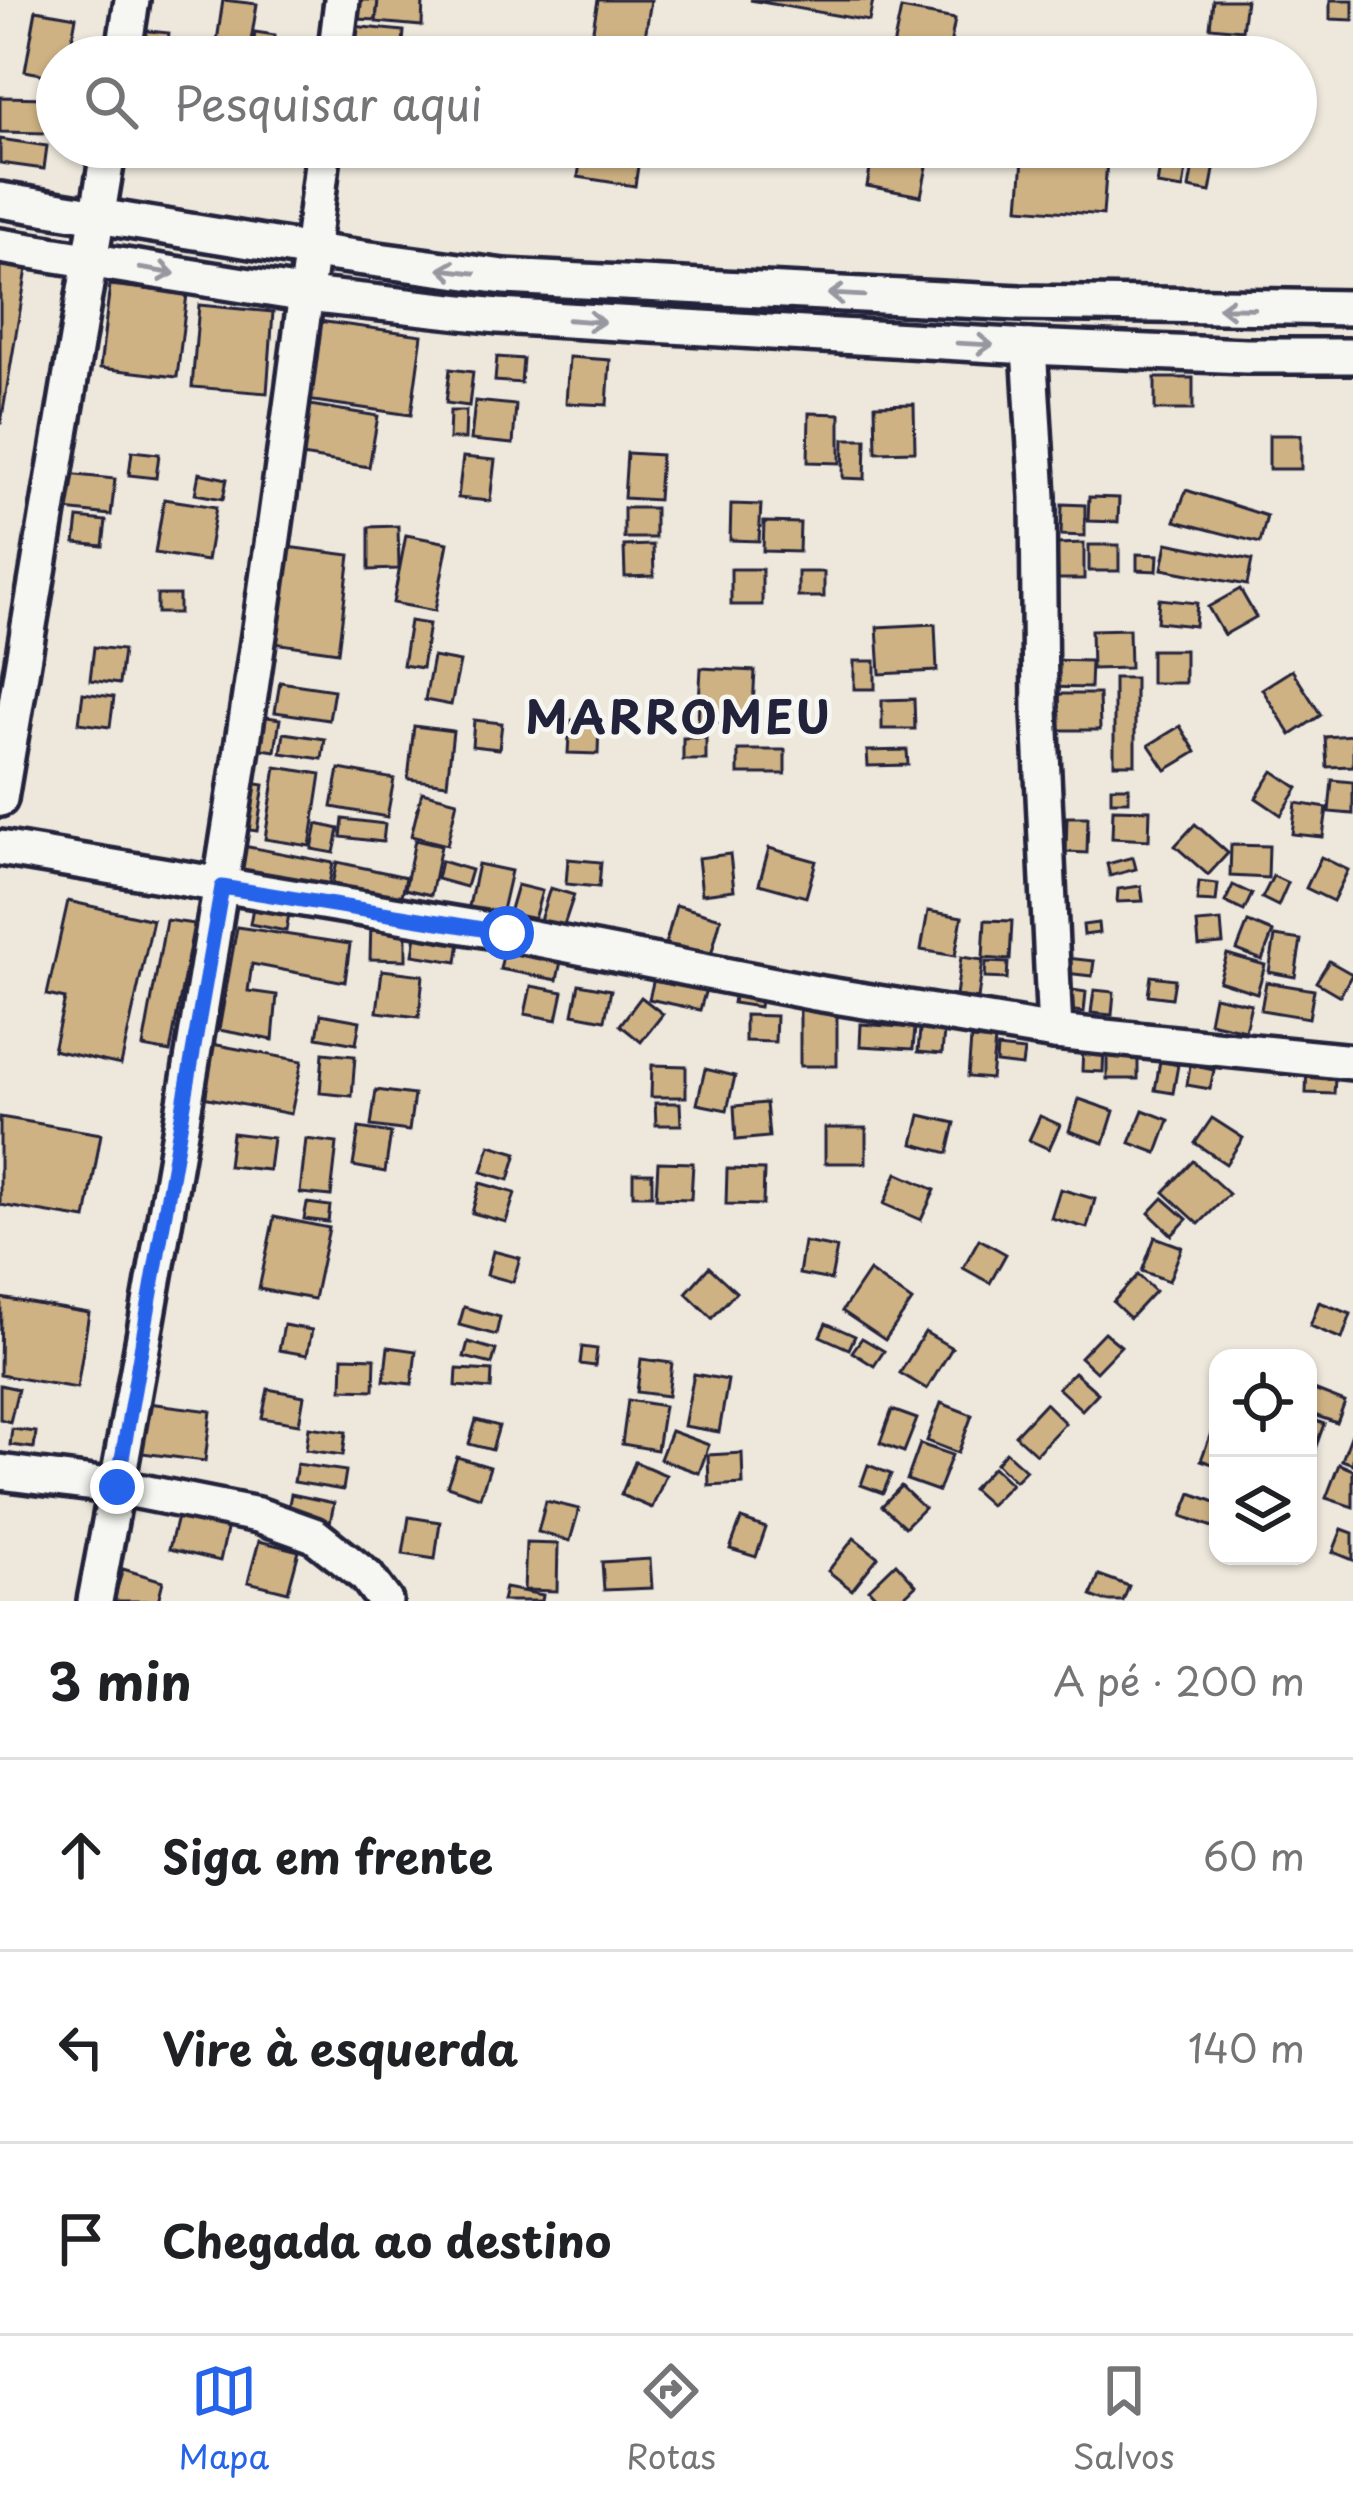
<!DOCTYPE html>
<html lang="pt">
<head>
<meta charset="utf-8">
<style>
  body { margin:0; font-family:"Playpen Sans",sans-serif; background:#f2f2f2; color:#202124 }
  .controls { position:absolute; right:36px; bottom:36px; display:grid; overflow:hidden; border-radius:24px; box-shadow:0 3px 9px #0004 }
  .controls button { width:108px; height:108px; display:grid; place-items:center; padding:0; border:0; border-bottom:3px solid #e0e0e0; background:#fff; color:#202124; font:60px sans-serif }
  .stop { position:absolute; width:36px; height:36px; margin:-27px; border:9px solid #2563eb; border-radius:50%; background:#fff }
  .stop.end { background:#2563eb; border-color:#fff; box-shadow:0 3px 12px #0008 }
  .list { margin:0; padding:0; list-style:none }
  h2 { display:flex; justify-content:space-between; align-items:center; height:156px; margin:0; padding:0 48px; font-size:51px }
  h2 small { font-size:39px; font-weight:400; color:#757577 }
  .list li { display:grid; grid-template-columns:78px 1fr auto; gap:36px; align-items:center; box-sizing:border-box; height:192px; padding:0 48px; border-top:3px solid #e0e0e0 }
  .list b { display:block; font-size:45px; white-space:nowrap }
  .list em { font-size:39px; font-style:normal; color:#757577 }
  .icon { flex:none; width:66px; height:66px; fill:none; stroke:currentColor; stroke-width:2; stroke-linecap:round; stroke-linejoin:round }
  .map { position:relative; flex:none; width:1353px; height:1601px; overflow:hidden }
  .search { position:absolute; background:#fff; box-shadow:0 3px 9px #0004; left:36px; right:36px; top:36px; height:132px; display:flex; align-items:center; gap:30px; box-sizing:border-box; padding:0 42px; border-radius:66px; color:#757577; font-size:45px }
  .sheet { height:732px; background:#fff }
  nav { display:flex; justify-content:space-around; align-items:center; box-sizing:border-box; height:168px; border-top:3px solid #e0e0e0; background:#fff; font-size:33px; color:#757577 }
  nav a { display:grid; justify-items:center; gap:6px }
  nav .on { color:#2563eb }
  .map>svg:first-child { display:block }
  .building { fill:#ceb283; stroke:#22223b; stroke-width:3 }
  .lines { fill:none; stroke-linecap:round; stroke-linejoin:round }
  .minor-casing { stroke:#22223b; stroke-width:42 }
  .minor { stroke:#f6f6f2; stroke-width:33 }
  .oneway { stroke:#9797a0 }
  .route { stroke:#2563eb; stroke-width:15 }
  .labels { text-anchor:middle; stroke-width:9; stroke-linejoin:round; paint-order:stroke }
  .district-label { font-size:45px; font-weight:bold; letter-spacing:3px; fill:#22223b; stroke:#f6f6f2 }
</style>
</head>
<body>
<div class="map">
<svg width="1353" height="1601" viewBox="0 0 1353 1601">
  <rect width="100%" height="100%" fill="#eee8dc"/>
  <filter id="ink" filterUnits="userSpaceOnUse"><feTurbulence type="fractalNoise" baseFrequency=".00833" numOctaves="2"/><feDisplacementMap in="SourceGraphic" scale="24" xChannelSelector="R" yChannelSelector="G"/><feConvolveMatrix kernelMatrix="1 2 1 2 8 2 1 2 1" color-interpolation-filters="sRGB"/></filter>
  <g filter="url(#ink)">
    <g class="building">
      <polygon points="223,0 257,4 250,47 217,41"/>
      <polygon points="359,0 378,0 376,20 358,19"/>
      <polygon points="378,0 423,0 422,26 376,22"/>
      <polygon points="598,0 651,0 644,43 592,35"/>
      <polygon points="750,0 873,0 869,21"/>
      <polygon points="1213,0 1246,0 1242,30 1210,27"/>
      <polygon points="1330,0 1353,0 1353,20 1330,19"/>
      <polygon points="901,9 955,19 948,57 891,57"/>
      <polygon points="36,10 76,17 69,57 57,57 57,77 25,71"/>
      <polygon points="352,26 404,31 402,56 349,50"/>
      <polygon points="139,30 169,33 166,57 136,57"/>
      <polygon points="255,32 275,35 272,57 252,57"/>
      <polygon points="599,43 683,56 682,57 596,57"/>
      <polygon points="0,97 48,98 47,133 0,132"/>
      <polygon points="0,139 47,146 44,169 0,163"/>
      <polygon points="582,147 641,147 635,186 578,177"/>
      <polygon points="874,147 931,147 921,196 867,186"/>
      <polygon points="1024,147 1108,147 1103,215 1019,208"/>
      <polygon points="1162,153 1188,156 1183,189 1157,185"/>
      <polygon points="1195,155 1216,159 1210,192 1189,188"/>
      <polygon points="0,264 27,269 1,423 0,423"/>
      <polygon points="110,285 187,294 177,377 100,368"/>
      <polygon points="199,305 273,312 267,393 192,387"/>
      <polygon points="311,320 422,335 411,415 300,399"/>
      <polygon points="497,357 523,359 521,383 495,381"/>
      <polygon points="569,357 610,360 607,405 566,403"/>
      <polygon points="450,369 473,372 469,406 446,403"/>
      <rect x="1155" y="378" width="38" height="32"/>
      <polygon points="475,401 516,405 513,444 471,440"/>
      <polygon points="914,404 915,451 876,452 875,405"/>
      <polygon points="310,405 378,416 369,467 302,456"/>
      <polygon points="450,411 466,411 465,439 449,439"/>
      <polygon points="809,413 840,414 840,463 808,462"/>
      <rect x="1269" y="435" width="32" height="34"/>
      <polygon points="844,439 866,439 865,479 843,478"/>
      <polygon points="132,451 159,454 156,478 129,475"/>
      <polygon points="627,453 661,455 658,500 624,498"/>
      <polygon points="463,457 495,460 490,501 458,498"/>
      <polygon points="199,473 227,479 223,499 195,494"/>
      <polygon points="67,474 115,479 111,515 64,510"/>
      <polygon points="1186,490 1267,516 1260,543 1175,521"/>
      <polygon points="1089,497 1119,498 1118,522 1088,521"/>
      <polygon points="164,499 216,507 207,561 155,553"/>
      <polygon points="731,504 761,505 759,541 730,540"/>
      <polygon points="1062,504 1085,505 1085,536 1061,535"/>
      <rect x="624" y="508" width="31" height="30"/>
      <polygon points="78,518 106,521 103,546 75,543"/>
      <polygon points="764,522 800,523 799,552 763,551"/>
      <polygon points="398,526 399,569 369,570 369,527"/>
      <polygon points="406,535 448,543 435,611 393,603"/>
      <polygon points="1084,543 1084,579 1058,579 1057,544"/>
      <polygon points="1167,543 1252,560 1247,585 1162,569"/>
      <polygon points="653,545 654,576 625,577 624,546"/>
      <rect x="1089" y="545" width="30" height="26"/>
      <polygon points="279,546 350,555 338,652 267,642"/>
      <polygon points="1137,554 1158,555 1157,571 1137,570"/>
      <rect x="731" y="569" width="31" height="36"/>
      <rect x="798" y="572" width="26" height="25"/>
      <polygon points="1240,589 1256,617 1224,635 1208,607"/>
      <rect x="157" y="595" width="22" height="18"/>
      <polygon points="1159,599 1197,603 1195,626 1157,622"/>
      <polygon points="410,621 429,624 422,668 403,665"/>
      <polygon points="935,624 937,671 880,674 877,627"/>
      <polygon points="1129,629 1130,668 1092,669 1091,630"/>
      <polygon points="94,647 123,650 119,684 90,680"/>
      <rect x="1151" y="650" width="34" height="33"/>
      <polygon points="433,657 460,662 451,705 425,700"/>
      <polygon points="1045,660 1091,661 1090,688 1044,687"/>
      <rect x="854" y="661" width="21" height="28"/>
      <polygon points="701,668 755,671 752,724 698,721"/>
      <polygon points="1292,670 1321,715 1291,735 1262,689"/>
      <rect x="1114" y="678" width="21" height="86"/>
      <polygon points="280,682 334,690 329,720 275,712"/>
      <polygon points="83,693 114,697 110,727 79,723"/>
      <polygon points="1055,694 1099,694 1100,730 1056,730"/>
      <polygon points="914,699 915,729 882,729 882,700"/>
      <polygon points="254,715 280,719 275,751 250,747"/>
      <polygon points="474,720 502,723 499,749 472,746"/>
      <polygon points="570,720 599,722 598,754 568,753"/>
      <polygon points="414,726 453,731 447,784 408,779"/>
      <polygon points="1180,726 1196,752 1166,770 1149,745"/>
      <polygon points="284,733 325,739 322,759 281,753"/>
      <polygon points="1353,735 1353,766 1327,767 1325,737"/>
      <rect x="683" y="738" width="23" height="22"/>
      <rect x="738" y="750" width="47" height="24"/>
      <polygon points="907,750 908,765 868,766 867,751"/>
      <polygon points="276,767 321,774 310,846 265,839"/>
      <polygon points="339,769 394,779 387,817 332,807"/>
      <polygon points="1273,771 1298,788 1281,815 1256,798"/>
      <polygon points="1332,780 1353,782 1353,814 1329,812"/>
      <polygon points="244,782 264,785 257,831 237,828"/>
      <rect x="1111" y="787" width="18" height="14"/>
      <polygon points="422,792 457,801 447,845 411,836"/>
      <polygon points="1296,803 1327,808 1323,837 1292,834"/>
      <polygon points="1113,809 1150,810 1149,840 1112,838"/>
      <polygon points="1067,817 1088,817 1087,853 1066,852"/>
      <polygon points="343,819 385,824 383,842 341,837"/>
      <polygon points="317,824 339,829 334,853 312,849"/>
      <polygon points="1195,824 1228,853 1208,875 1175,846"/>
      <polygon points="415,840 441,846 431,895 405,889"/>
      <polygon points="238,845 333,863 328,890 233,873"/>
      <polygon points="1231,845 1269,846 1268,878 1230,876"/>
      <polygon points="769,848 816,861 806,897 759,884"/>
      <polygon points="730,854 734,890 702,894 698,858"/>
      <polygon points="1133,857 1136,869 1110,876 1107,864"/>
      <polygon points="1321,857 1348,870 1333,901 1306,888"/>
      <polygon points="568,859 601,862 599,887 566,884"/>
      <polygon points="441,861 471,870 466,887 437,879"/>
      <polygon points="337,862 406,877 399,909 330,894"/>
      <polygon points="478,864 511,871 500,919 468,911"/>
      <polygon points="1273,876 1288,883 1278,906 1262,898"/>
      <polygon points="1199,882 1218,884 1216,902 1197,901"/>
      <polygon points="517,885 542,891 531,930 506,923"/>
      <polygon points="1233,885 1252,894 1244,911 1225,902"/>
      <polygon points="1141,886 1143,901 1117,902 1118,889"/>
      <polygon points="550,888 574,895 561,934 538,927"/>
      <polygon points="255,896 291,903 286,931 250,924"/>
      <polygon points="68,901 153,920 121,1065 53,1050 65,999 47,995"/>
      <polygon points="676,905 721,918 710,959 665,946"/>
      <polygon points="928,911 962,917 955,956 921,950"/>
      <polygon points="166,920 194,924 170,1052 143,1047"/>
      <polygon points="985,920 1012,921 1010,960 983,958"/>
      <polygon points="371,921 406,922 406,960 370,959"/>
      <polygon points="1221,921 1223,944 1199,946 1197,923"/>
      <polygon points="1248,922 1273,932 1262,960 1237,950"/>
      <polygon points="1098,923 1099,933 1084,935 1083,925"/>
      <polygon points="237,927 350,944 345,982 252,964 248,991 277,995 273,1040 219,1030"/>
      <polygon points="417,928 461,935 457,962 413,955"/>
      <polygon points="1275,936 1301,940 1295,977 1269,972"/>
      <polygon points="506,942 563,952 557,980 500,969"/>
      <polygon points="1227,954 1265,965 1257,993 1219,981"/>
      <polygon points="961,957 983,960 978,999 956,996"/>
      <polygon points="1067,958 1094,961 1092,976 1065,973"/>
      <polygon points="1329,961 1352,974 1340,996 1316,982"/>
      <polygon points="986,962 1008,963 1007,979 985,978"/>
      <polygon points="382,970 423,975 419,1017 377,1012"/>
      <polygon points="656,970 708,982 700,1010 649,999"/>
      <polygon points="1151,976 1175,979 1172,998 1148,995"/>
      <polygon points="1266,982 1314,990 1309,1018 1261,1010"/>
      <polygon points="579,984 611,990 605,1020 573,1014"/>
      <polygon points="736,984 762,988 759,1007 733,1003"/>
      <polygon points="531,986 563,992 557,1020 525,1014"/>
      <polygon points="1059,988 1086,992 1084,1012 1056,1009"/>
      <polygon points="1094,990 1114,992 1112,1015 1091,1013"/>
      <polygon points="1214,996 1251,1004 1245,1030 1209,1022"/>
      <polygon points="641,997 663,1014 641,1042 620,1025"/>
      <rect x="800" y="1004" width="37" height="62"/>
      <polygon points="321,1014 360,1021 356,1044 317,1037"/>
      <polygon points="745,1015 776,1016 775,1042 745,1041"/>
      <polygon points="921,1018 945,1021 942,1054 918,1052"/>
      <polygon points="861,1024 915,1028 913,1049 860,1046"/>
      <polygon points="971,1039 995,1041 991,1079 968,1077"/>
      <polygon points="212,1044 302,1061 291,1114 203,1097"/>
      <polygon points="1083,1044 1104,1045 1103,1072 1082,1071"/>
      <polygon points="1107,1046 1138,1047 1138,1079 1107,1079"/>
      <polygon points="997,1048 1024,1051 1022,1066 996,1063"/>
      <polygon points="323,1053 355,1056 352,1096 320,1093"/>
      <polygon points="1160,1061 1178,1065 1173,1093 1155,1090"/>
      <polygon points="1307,1062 1336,1063 1334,1094 1306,1093"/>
      <polygon points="652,1065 686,1066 686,1097 651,1097"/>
      <polygon points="1190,1065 1214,1070 1210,1089 1187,1085"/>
      <polygon points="705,1069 735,1076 727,1110 697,1104"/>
      <polygon points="376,1090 414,1095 409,1131 371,1126"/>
      <polygon points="1079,1099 1114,1111 1104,1143 1069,1131"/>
      <polygon points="655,1103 680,1103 681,1125 656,1125"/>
      <polygon points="766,1103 769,1137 736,1140 734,1106"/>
      <polygon points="1143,1110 1169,1120 1157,1153 1130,1143"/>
      <polygon points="920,1115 955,1123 948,1153 913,1144"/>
      <polygon points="1040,1116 1060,1125 1049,1149 1029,1140"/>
      <polygon points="0,1117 101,1134 86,1219 0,1205"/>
      <polygon points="1212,1118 1243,1138 1226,1164 1195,1143"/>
      <polygon points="359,1128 391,1133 385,1172 353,1166"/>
      <rect x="825" y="1128" width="41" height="35"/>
      <polygon points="232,1133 273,1138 269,1170 228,1166"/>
      <polygon points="306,1139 337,1143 331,1196 300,1193"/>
      <polygon points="490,1145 517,1153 509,1180 482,1172"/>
      <polygon points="1193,1161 1229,1194 1199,1224 1164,1192"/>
      <polygon points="658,1162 693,1163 691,1199 656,1198"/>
      <polygon points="727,1169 764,1170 763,1205 726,1204"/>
      <rect x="633" y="1173" width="19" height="22"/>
      <polygon points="897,1173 935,1190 921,1220 884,1204"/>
      <polygon points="480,1183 515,1193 506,1222 472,1213"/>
      <polygon points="1060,1189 1095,1199 1087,1228 1051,1218"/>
      <polygon points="1163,1198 1187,1219 1172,1235 1149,1213"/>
      <polygon points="307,1203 330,1206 328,1222 304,1219"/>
      <polygon points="274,1217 329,1228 314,1299 259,1289"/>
      <polygon points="1155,1237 1182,1247 1169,1281 1142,1271"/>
      <polygon points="979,1239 1006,1254 990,1283 963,1268"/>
      <polygon points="804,1242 837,1248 831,1280 799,1274"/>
      <polygon points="493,1251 520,1258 513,1282 487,1275"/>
      <polygon points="709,1267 736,1292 712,1318 686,1293"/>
      <polygon points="869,1271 912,1301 885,1340 842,1311"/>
      <polygon points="1138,1275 1155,1291 1130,1318 1113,1302"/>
      <polygon points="1,1298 89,1313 77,1388 0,1375"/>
      <polygon points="1319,1302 1351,1314 1342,1339 1310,1326"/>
      <polygon points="464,1307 500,1317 496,1335 459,1325"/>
      <polygon points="826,1323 855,1336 849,1349 820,1336"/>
      <polygon points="284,1325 312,1330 307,1355 279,1350"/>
      <polygon points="925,1332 952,1348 927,1389 900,1373"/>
      <polygon points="1104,1332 1121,1346 1096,1372 1080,1357"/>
      <polygon points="862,1338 884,1351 874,1366 852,1352"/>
      <polygon points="468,1342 496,1350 492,1364 464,1357"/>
      <polygon points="388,1347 416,1351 412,1384 384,1381"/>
      <polygon points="582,1347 597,1349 595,1366 580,1364"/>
      <polygon points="343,1357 375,1358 374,1390 342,1389"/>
      <polygon points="641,1359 672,1363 668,1396 637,1392"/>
      <polygon points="457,1369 492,1371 491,1389 456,1386"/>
      <polygon points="1074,1372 1098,1393 1082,1410 1058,1388"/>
      <polygon points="694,1374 728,1380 719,1432 684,1426"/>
      <polygon points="0,1385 18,1389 10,1422 0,1419"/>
      <polygon points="268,1389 304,1396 299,1424 262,1418"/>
      <polygon points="1314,1390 1345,1402 1337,1423 1308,1413"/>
      <polygon points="628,1400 664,1406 657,1450 622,1444"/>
      <polygon points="148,1403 211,1411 205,1461 142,1453"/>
      <polygon points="941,1403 972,1415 958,1453 927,1441"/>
      <polygon points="1045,1403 1065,1423 1036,1454 1015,1435"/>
      <polygon points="892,1410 917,1419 904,1452 880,1443"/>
      <polygon points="1308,1418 1324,1424 1315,1449 1308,1447"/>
      <polygon points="476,1420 499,1426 492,1450 469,1444"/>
      <polygon points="1214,1425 1218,1427 1218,1466 1201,1460"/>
      <polygon points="309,1427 346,1432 343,1455 306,1450"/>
      <polygon points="12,1429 36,1432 34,1448 10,1445"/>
      <polygon points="671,1431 709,1445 699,1473 660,1459"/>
      <polygon points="1353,1431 1353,1464 1342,1460"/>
      <polygon points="920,1444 952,1455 938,1491 907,1480"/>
      <polygon points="1006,1452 1026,1470 1015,1481 996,1463"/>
      <polygon points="742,1453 743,1484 709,1486 708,1455"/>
      <polygon points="457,1457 490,1467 480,1497 447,1486"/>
      <polygon points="635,1462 666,1475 652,1508 621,1495"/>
      <polygon points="297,1464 346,1471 343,1490 294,1482"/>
      <polygon points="1339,1464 1353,1470 1353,1507 1326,1498"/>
      <polygon points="868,1465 891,1474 883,1493 861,1485"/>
      <polygon points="993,1467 1011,1484 990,1505 972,1489"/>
      <polygon points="901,1486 924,1508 905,1527 882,1506"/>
      <polygon points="1191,1493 1218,1503 1218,1529 1182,1516"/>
      <polygon points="291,1494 334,1503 329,1528 286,1519"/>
      <polygon points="546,1501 579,1509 570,1541 538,1532"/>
      <polygon points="179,1509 229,1521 220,1561 169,1549"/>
      <polygon points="409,1517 440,1522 435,1559 403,1554"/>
      <polygon points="741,1519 766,1528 756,1557 730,1549"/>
      <polygon points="1342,1529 1353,1533 1353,1560 1333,1552"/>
      <polygon points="854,1538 878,1557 852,1590 828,1571"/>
      <polygon points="259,1541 299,1551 288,1592 248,1582"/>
      <polygon points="526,1543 558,1544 557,1591 524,1590"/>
      <polygon points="650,1559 652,1588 604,1590 602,1562"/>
      <polygon points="896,1563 916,1585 899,1601 880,1601 869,1589"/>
      <polygon points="123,1569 163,1581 158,1601 113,1601"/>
      <polygon points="1099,1575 1129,1586 1123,1601 1104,1601 1091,1596"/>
      <polygon points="505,1588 543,1595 542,1601 502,1601"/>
    </g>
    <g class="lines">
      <defs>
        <g id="minor">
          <polyline points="123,57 132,0"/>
          <polyline points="335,57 342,0"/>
          <polyline points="0,200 312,251 504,277 1020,303 1353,308"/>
          <polyline points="0,246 307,295 498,316 1029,347 1246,356 1353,356"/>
          <polyline points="1029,347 1038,497 1040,710 1055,1032"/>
          <polyline points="0,799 109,147"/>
          <polyline points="0,848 507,933 816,993 1055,1032 1353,1062"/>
          <polyline points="0,1472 117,1487 258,1515 314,1535 367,1577 385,1601"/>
          <path d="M 95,1601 C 187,1119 266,634 324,147"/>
        </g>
      </defs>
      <use href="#minor" class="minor-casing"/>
      <use href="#minor" class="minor"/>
    </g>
    <defs><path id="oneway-shaft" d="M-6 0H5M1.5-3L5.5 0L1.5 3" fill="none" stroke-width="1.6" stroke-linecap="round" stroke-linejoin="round" transform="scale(3)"/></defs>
    <g class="oneway">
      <use href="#oneway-shaft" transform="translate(157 271) rotate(9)"/>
      <use href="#oneway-shaft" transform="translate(457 271) rotate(-173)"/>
      <use href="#oneway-shaft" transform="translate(846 295) rotate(-177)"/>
      <use href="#oneway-shaft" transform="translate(1236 308) rotate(-179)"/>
      <use href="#oneway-shaft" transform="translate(586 321) rotate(4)"/>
      <use href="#oneway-shaft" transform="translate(975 344) rotate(3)"/>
    </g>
  </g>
  <g class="lines" filter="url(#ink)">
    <polyline class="route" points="117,1487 222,887 507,933"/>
  </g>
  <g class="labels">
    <g class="district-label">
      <text x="679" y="734">MARROMEU</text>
    </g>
  </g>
</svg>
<div class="controls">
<button><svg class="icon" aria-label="locate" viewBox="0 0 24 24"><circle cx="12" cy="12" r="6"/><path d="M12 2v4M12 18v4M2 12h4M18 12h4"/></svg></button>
<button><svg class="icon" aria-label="layers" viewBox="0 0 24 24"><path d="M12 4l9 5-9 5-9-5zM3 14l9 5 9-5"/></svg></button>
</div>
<div class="stop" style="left:507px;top:933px"></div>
<div class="stop end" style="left:117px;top:1487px"></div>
<div class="search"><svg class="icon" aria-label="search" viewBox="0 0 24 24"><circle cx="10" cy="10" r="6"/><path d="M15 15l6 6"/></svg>Pesquisar aqui</div>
</div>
<section class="sheet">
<h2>3 min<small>A pé · 200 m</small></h2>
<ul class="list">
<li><svg class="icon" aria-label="ahead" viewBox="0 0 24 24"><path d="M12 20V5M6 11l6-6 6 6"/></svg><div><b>Siga em frente</b></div><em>60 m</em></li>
<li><svg class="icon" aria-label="left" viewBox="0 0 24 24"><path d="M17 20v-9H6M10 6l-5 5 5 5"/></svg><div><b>Vire à esquerda</b></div><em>140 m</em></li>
<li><svg class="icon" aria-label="arrive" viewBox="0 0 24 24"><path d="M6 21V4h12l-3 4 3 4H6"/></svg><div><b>Chegada ao destino</b></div></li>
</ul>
</section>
<nav>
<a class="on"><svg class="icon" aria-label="map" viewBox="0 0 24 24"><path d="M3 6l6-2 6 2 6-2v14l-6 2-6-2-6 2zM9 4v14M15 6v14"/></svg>Mapa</a>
<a><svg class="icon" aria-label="directions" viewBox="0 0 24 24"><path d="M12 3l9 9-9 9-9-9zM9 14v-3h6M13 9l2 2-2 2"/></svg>Rotas</a>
<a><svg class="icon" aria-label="saved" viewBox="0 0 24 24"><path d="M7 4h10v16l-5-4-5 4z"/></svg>Salvos</a>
</nav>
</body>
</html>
